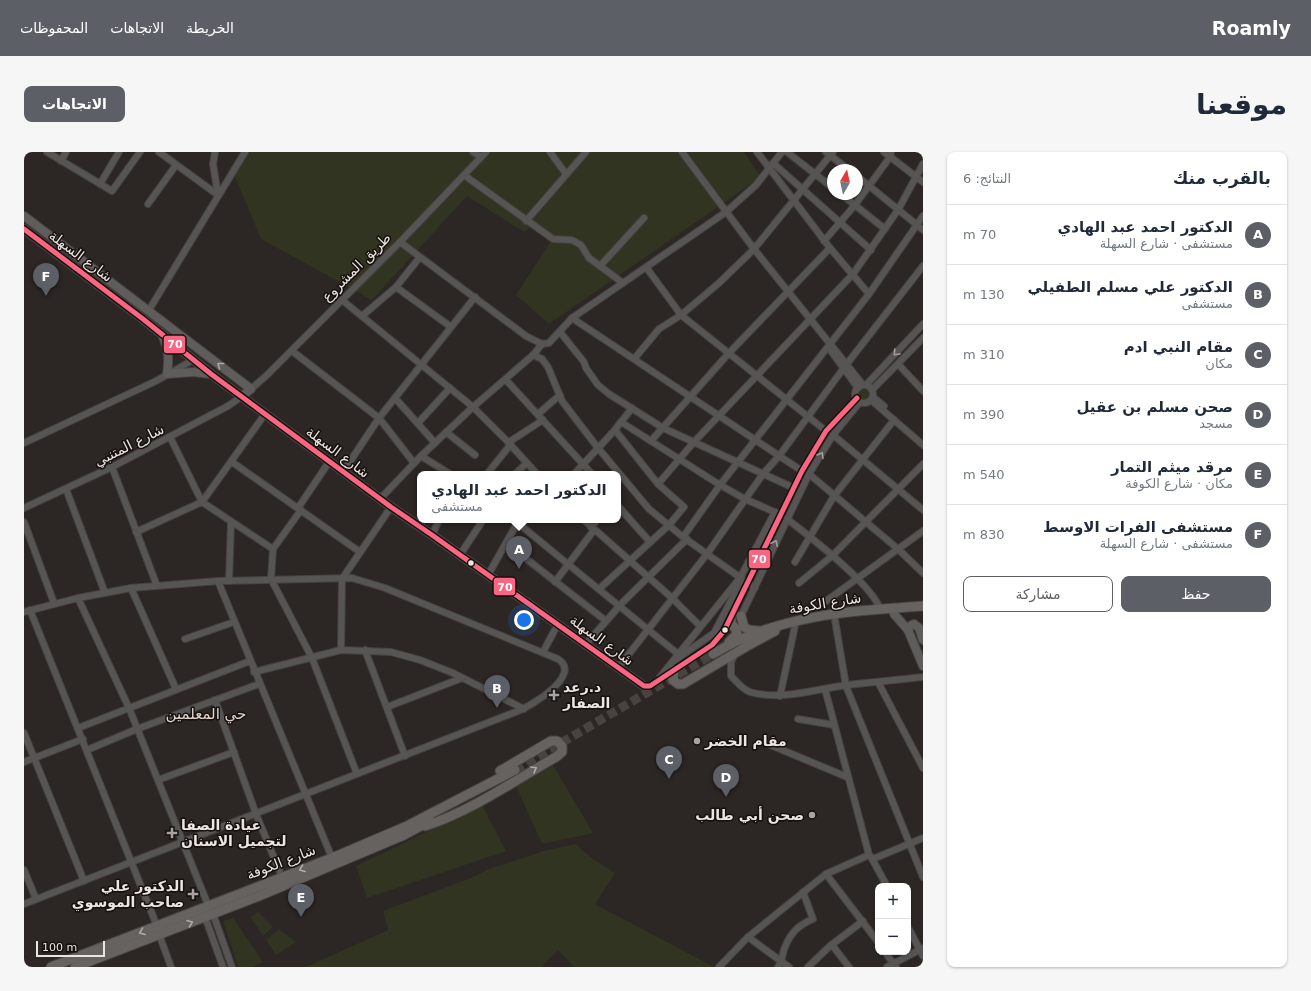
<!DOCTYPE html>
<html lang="ar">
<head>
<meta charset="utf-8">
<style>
  body { margin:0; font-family:"DejaVu Sans","Noto Sans Arabic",sans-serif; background:#f6f6f7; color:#1f2937; direction:rtl }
  .controls { position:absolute; right:12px; bottom:12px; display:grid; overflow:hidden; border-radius:8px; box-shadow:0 1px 3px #0004 }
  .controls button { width:36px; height:36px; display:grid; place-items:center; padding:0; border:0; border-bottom:1px solid #e0e1e3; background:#fff; color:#1f2937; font:20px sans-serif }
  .compass { position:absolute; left:803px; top:12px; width:36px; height:36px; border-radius:50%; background:#fff; box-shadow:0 1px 3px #0004; rotate:9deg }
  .scale { position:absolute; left:12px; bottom:10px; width:69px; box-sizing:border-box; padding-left:4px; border:2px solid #ede5e2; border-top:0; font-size:11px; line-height:14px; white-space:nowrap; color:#ede5e2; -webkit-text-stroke:3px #15100d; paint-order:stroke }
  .you { position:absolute; left:500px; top:468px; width:14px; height:14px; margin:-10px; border:3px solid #fff; border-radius:50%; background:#1a73e8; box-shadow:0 0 0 6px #1a73e833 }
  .badge { display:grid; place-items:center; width:26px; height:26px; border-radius:50%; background:#5d5f66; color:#fff; font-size:13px; font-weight:700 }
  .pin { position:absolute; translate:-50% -33px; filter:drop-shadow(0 1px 2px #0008) }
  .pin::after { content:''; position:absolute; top:21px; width:14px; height:12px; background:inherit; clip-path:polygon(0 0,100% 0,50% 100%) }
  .popup { position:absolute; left:393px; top:319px; width:204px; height:52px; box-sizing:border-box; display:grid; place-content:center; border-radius:8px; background:#fff; filter:drop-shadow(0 1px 3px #0005); font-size:13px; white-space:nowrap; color:#747a83 }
  .popup b { font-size:15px; color:#1f2937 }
  .popup::after { content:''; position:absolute; left:50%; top:100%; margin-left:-8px; border:8px solid transparent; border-top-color:#fff }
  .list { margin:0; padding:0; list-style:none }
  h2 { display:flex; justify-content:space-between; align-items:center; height:52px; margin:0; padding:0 16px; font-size:17px }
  h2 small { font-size:13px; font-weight:400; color:#747a83 }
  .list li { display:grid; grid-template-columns:26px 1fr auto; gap:12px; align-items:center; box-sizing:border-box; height:60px; padding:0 16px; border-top:1px solid #e0e1e3 }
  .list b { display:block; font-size:15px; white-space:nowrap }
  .list p { margin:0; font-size:13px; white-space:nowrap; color:#747a83 }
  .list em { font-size:13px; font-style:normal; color:#747a83 }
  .actions { display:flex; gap:8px; padding:12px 16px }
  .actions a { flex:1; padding:9px 0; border:1px solid #5d5f66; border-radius:8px; text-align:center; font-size:14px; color:#5d5f66 }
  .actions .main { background:#5d5f66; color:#fff }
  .map { position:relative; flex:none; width:899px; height:815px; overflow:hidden; direction:ltr; border-radius:8px }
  header { display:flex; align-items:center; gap:24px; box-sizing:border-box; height:56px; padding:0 20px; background:#5d5f66; color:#fff }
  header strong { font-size:19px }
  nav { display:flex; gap:22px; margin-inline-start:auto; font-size:14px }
  .intro { display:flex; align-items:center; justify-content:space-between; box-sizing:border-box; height:96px; padding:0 24px }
  h1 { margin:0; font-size:28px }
  .button { padding:10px 18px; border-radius:8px; background:#5d5f66; color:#fff; font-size:14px; font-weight:700 }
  main { display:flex; gap:24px; padding:0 24px }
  aside { flex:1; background:#fff; border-radius:8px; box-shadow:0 1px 3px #0004 }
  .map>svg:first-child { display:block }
  .green { fill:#313420 }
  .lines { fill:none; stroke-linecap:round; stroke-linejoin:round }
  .highway-tunnel { stroke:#494340; stroke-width:9; stroke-dasharray:9 4.5; stroke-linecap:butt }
  .minor-casing { stroke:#46423f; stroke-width:8 }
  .major-casing { stroke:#46423f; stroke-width:10 }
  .highway-casing { stroke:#46423f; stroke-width:11 }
  .minor { stroke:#565554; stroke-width:6 }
  .major { stroke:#5f5d5b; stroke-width:8 }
  .highway { stroke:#666260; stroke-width:9 }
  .bus-1-casing { stroke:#15100d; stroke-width:8 }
  .bus-1 { stroke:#fa6682; stroke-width:5 }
  .oneway { stroke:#a29d9b }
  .oneway2 { stroke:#ada8a5 }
  .oneway3 { stroke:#b0aaa8 }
  .bus-dot { fill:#ede5e2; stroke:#15100d; stroke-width:1.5 }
  .poi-dot { fill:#a9a2a0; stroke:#15100d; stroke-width:1.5 }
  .labels { text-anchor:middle; stroke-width:3; stroke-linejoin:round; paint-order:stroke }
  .street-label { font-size:14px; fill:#ede5e2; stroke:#15100d }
  .poi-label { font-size:14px; font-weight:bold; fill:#ede5e2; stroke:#15100d; text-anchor:start }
  .neighbourhood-label { font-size:15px; fill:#e2d3cc; stroke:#15100d }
  .line-badge { stroke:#15100d; stroke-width:1.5 }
  .badge-label { font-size:11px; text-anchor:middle; font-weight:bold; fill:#fff }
</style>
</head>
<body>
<header>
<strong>Roamly</strong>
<nav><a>الخريطة</a><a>الاتجاهات</a><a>المحفوظات</a></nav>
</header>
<div class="intro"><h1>موقعنا</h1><a class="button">الاتجاهات</a></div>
<main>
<aside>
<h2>بالقرب منك<small>النتائج: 6</small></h2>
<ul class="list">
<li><span class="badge">A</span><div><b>الدكتور احمد عبد الهادي</b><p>مستشفى · شارع السهلة</p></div><em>70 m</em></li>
<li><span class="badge">B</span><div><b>الدكتور علي مسلم الطفيلي</b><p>مستشفى</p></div><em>130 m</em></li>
<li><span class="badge">C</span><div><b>مقام النبي ادم</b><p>مكان</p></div><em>310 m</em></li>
<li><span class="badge">D</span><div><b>صحن مسلم بن عقيل</b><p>مسجد</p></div><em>390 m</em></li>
<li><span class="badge">E</span><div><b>مرقد ميثم التمار</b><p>مكان · شارع الكوفة</p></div><em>540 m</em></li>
<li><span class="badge">F</span><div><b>مستشفى الفرات الاوسط</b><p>مستشفى · شارع السهلة</p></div><em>830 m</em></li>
</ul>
<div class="actions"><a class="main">حفظ</a><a>مشاركة</a></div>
</aside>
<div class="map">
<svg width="899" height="815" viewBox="0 0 899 815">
  <rect width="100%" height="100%" fill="#2c2624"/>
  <g class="green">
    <polygon points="223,0 720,0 737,25 525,172 492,143 527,89 508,72 500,80 443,44 348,148 237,87 209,20"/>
    <circle cx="840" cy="243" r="9"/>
    <polygon points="529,613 569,681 518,692 492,634"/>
    <polygon points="458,653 482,699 343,746 332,714"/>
    <polygon points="551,692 569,707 591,721 571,752 690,815 550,815 534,798 518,815 282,815 364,778 359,759 447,726 465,717 520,699"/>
    <polygon points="234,760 249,775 239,784 226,765"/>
    <polygon points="209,766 239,810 229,815 214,815 199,769"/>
    <polygon points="255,777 272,790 252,803 242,788"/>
  </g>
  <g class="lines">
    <polyline class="highway-tunnel" points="491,618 689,502"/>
    <defs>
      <g id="minor">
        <polyline points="23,0 88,39 116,0"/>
        <polyline points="135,0 194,43"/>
        <polyline points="191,0 189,12 194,43"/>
        <polyline points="449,0 457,5"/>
        <polyline points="526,0 542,22"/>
        <polyline points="658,0 730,97 839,233"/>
        <polyline points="733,0 806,96 845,142"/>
        <polyline points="763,0 809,36"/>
        <polyline points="802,0 825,18"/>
        <polyline points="860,0 899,30"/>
        <polyline points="37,9 42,0"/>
        <polyline points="749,11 847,98"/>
        <polyline points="440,23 529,87 548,88 557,93 565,106 599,131"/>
        <polyline points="833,24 899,78"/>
        <polyline points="76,32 95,0"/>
        <polyline points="817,42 861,77"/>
        <polyline points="124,52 152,13"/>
        <polyline points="502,69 562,0"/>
        <polyline points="800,89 831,53 866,5 867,0"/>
        <polyline points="376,90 502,184 518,192 525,191 548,166 702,60 732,33 758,0"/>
        <polyline points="396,105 372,135 427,175"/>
        <polyline points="576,114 620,66"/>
        <polyline points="622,115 657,163 802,279"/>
        <polyline points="318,148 449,255 483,289 513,322"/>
        <polyline points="125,158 221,0"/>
        <polyline points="338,164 372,135"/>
        <polyline points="548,166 778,319"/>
        <polyline points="536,180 560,210 562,216 574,233 585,242 639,276 770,336"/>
        <polyline points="518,192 509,203 518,207 524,215 538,249 574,296 625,357 659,385 731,436"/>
        <polyline points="806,193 807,199 834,236"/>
        <polyline points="268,199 355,266 390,311"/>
        <polyline points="610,207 635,177 657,163 695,131 730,97 809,0"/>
        <polyline points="874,212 899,239"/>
        <polyline points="482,228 568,322"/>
        <polyline points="842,233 899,172"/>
        <circle cx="840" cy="242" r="9"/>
        <polyline points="227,237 242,224 376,90 462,0"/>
        <polyline points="848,238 899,186"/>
        <polyline points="849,245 860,254"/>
        <polyline points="371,246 411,291"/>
        <polyline points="847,248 899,293"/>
        <polyline points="514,262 536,243"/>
        <polyline points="597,270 696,333 721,347 755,362"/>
        <polyline points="394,271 426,236"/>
        <polyline points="422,280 451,303"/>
        <polyline points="809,283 899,358"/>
        <polyline points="146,285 178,350 249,397"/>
        <polyline points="627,289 705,201 806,96"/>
        <polyline points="485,290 519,268"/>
        <polyline points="0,291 132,229 169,208"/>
        <polyline points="397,304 426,322"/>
        <polyline points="208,310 336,400"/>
        <polyline points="88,315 133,434"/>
        <polyline points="319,320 355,266 451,145"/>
        <polyline points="463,322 487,292"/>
        <polyline points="491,322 503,311"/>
        <polyline points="550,322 590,279 608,256"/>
        <polyline points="785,322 874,397 899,421"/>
        <polyline points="634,332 670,290 829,122 874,58 899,12"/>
        <polyline points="42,337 81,441"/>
        <polyline points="356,347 397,304 449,255 509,203"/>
        <polyline points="594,354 626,390"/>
        <polyline points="0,356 88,315 204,254 217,245"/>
        <polyline points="274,356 305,310"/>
        <polyline points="277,358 249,397 247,427 288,506 333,622"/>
        <path d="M 763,367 C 785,384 848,432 856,457"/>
        <polyline points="490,368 654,502"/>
        <polyline points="495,368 482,391 582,469"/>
        <polyline points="560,368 648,446 676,474"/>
        <polyline points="0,370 30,451"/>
        <polyline points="567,375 573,368"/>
        <polyline points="112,380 178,350 241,262"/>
        <polyline points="408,383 415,368"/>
        <polyline points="659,385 696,333 845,142 899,64"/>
        <polyline points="436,403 459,368"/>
        <polyline points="771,410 810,344 870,268"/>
        <polyline points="464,423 482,391"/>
        <polyline points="194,429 308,706"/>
        <polyline points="205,429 207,371"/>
        <polyline points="531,430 570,378"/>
        <polyline points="775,431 808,404 899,312"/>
        <polyline points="107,436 152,537"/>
        <polyline points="575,437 645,373 660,355 634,332 591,278"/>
        <polyline points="54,446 105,556 184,753"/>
        <polyline points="802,449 899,379"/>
        <polyline points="6,458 133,774"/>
        <path d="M 0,460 L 54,446 L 107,436 L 194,429 L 328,426 L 361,436 L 534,507 C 559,523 507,554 494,559 L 0,752"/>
        <polyline points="717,464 785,322 809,283 836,250"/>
        <polyline points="811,468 822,534 899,725"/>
        <polyline points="161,487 210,470"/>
        <polyline points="561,493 599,450 663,387"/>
        <polyline points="317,498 318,427 367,355"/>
        <polyline points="341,498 381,604"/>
        <polyline points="519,500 534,472"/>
        <path d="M 711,502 L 707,510 L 707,524 C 713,530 718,537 726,540 C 758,549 791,537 823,533 C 848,530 874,528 899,525"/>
        <polyline points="650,509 690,481 718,428"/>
        <polyline points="594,516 683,402 739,322 755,304 822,213 899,114"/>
        <polyline points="230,520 317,498 367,500 396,508 429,521 500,557"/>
        <polyline points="636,525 716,426 751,360"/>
        <polyline points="854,530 899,616"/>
        <polyline points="620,534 626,534 688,493 700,479 778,319 802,279 833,246"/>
        <polyline points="801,537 845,703"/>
        <polyline points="756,544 771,474"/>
        <polyline points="191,548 232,662 258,725"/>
        <polyline points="363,555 438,526"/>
        <polyline points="774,567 810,573"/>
        <polyline points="54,576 226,509"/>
        <polyline points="0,581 60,729"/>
        <polyline points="744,592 823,625"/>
        <polyline points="63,598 113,577 235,532"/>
        <polyline points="0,610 59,587"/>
        <polyline points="134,628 210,600"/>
        <polyline points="847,705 863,734"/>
        <polyline points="849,707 899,686"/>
        <polyline points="0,718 12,747"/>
        <polyline points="802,722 854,790"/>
        <polyline points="189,762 208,815"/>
        <polyline points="181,765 199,815"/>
        <polyline points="884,775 899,804"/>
        <polyline points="135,782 147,815"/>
        <polyline points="724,785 765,815"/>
        <polyline points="808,793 825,815"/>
        <polyline points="861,800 872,815"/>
        <polyline points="695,815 724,785 802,722 845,703"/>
        <path d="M 754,815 C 759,808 758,802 761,795 C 767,780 775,773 789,767 L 779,740"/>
        <polyline points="784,815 806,794 839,769"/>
        <polyline points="863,815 899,796"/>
      </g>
      <g id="major">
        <polyline points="0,64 227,237 217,245"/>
        <polyline points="0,77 119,167 187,222 367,355 408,383 620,534"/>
        <path d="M 139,185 C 145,198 145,208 143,222 L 169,220 L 187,222"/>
        <polyline points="870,462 884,478 899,514"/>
        <polyline points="895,476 899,488"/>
        <polyline points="884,478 886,474 890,472 895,476"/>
      </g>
      <g id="highway">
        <polyline points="717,464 720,475 725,478 735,479"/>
        <polyline points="705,490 713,482 712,477 707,472 707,467"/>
        <path d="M 689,502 C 752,463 826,459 899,454"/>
        <polyline points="650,518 649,528 654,532 659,532 725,493 751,479"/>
        <path d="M 401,674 C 447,659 490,629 532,605 L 538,600 L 538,594 L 533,589 L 527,589 L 476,619"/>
        <polyline points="27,815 308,706 383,674 491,618"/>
        <polyline points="51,815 235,744 380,683 406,669"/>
      </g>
    </defs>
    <use href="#minor" class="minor-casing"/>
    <use href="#major" class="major-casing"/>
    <use href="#highway" class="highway-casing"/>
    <use href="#minor" class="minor"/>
    <use href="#major" class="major"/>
    <use href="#highway" class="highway"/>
    <defs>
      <polyline id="bus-1" points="0,77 119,167 187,222 367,355 408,383 620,534 626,534 688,493 700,479 778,319 802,279 833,246"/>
    </defs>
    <use href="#bus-1" class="bus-1-casing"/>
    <use href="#bus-1" class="bus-1"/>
  </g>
  <defs><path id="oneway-chevron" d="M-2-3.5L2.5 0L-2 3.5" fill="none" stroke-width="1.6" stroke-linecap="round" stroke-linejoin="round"/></defs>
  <g class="oneway">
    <use href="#oneway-chevron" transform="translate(872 201) rotate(133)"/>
    <use href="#oneway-chevron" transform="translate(797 303) rotate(-59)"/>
    <use href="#oneway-chevron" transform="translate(751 391) rotate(-65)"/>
  </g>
  <use class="oneway2" href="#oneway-chevron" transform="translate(196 213) rotate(-142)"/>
  <g class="oneway3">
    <use href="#oneway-chevron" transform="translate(510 617) rotate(-30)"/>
    <use href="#oneway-chevron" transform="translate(278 717) rotate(159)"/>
    <use href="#oneway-chevron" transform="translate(166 771) rotate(-21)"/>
    <use href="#oneway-chevron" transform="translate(118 780) rotate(159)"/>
  </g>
  <g class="bus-dot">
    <circle cx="447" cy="411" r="3.5"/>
    <circle cx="701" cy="478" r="3.5"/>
  </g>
  <g class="poi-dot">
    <path d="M528 537h4v4h4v4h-4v4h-4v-4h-4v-4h4z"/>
    <circle cx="673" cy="589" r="4"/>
    <circle cx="788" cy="663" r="4"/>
    <path d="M146 675h4v4h4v4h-4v4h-4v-4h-4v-4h4z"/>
    <path d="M167 736h4v4h4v4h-4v4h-4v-4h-4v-4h4z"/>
  </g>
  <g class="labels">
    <g class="street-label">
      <text transform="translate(57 104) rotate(37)" y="5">شارع السهلة</text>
      <text transform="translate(332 115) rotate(-45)" y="5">طريق المشروع</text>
      <text transform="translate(105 293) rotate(-27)" y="5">شارع المتنبي</text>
      <text transform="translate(314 300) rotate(37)" y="5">شارع السهلة</text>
      <text transform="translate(801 451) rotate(-9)" y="5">شارع الكوفة</text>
      <text transform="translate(578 488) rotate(36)" y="5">شارع السهلة</text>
      <text transform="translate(257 710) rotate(-21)" y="5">شارع الكوفة</text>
    </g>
    <g class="poi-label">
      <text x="539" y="540">د.رعد<tspan x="539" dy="16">الصفار</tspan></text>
      <text x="681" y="594">مقام الخضر</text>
      <text x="780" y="668" text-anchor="end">صحن أبي طالب</text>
      <text x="157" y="678">عيادة الصفا<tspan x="157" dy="16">لتجميل الاسنان</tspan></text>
      <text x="160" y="739" text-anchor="end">الدكتور علي<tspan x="160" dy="16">صاحب الموسوي</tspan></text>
    </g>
    <g class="neighbourhood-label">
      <text x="182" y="567">حي المعلمين</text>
    </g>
  </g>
  <g class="line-badge">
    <rect x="139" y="183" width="23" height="19" rx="4" fill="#fa6682"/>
    <rect x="724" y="397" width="23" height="20" rx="4" fill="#fa6682"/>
    <rect x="469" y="425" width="23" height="19" rx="4" fill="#fa6682"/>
  </g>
  <g class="badge-label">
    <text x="151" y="196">70</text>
    <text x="735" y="411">70</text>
    <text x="481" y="439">70</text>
  </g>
</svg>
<div class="controls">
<button>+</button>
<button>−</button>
</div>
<svg class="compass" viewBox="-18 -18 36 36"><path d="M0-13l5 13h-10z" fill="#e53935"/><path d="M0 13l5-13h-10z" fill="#747a83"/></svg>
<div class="scale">100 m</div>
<div class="you"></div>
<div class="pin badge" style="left:495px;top:417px">A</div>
<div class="popup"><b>الدكتور احمد عبد الهادي</b>مستشفى</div>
<div class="pin badge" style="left:473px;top:556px">B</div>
<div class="pin badge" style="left:645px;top:627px">C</div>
<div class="pin badge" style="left:702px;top:645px">D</div>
<div class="pin badge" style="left:277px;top:765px">E</div>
<div class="pin badge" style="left:22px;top:144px">F</div>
</div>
</main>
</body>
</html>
